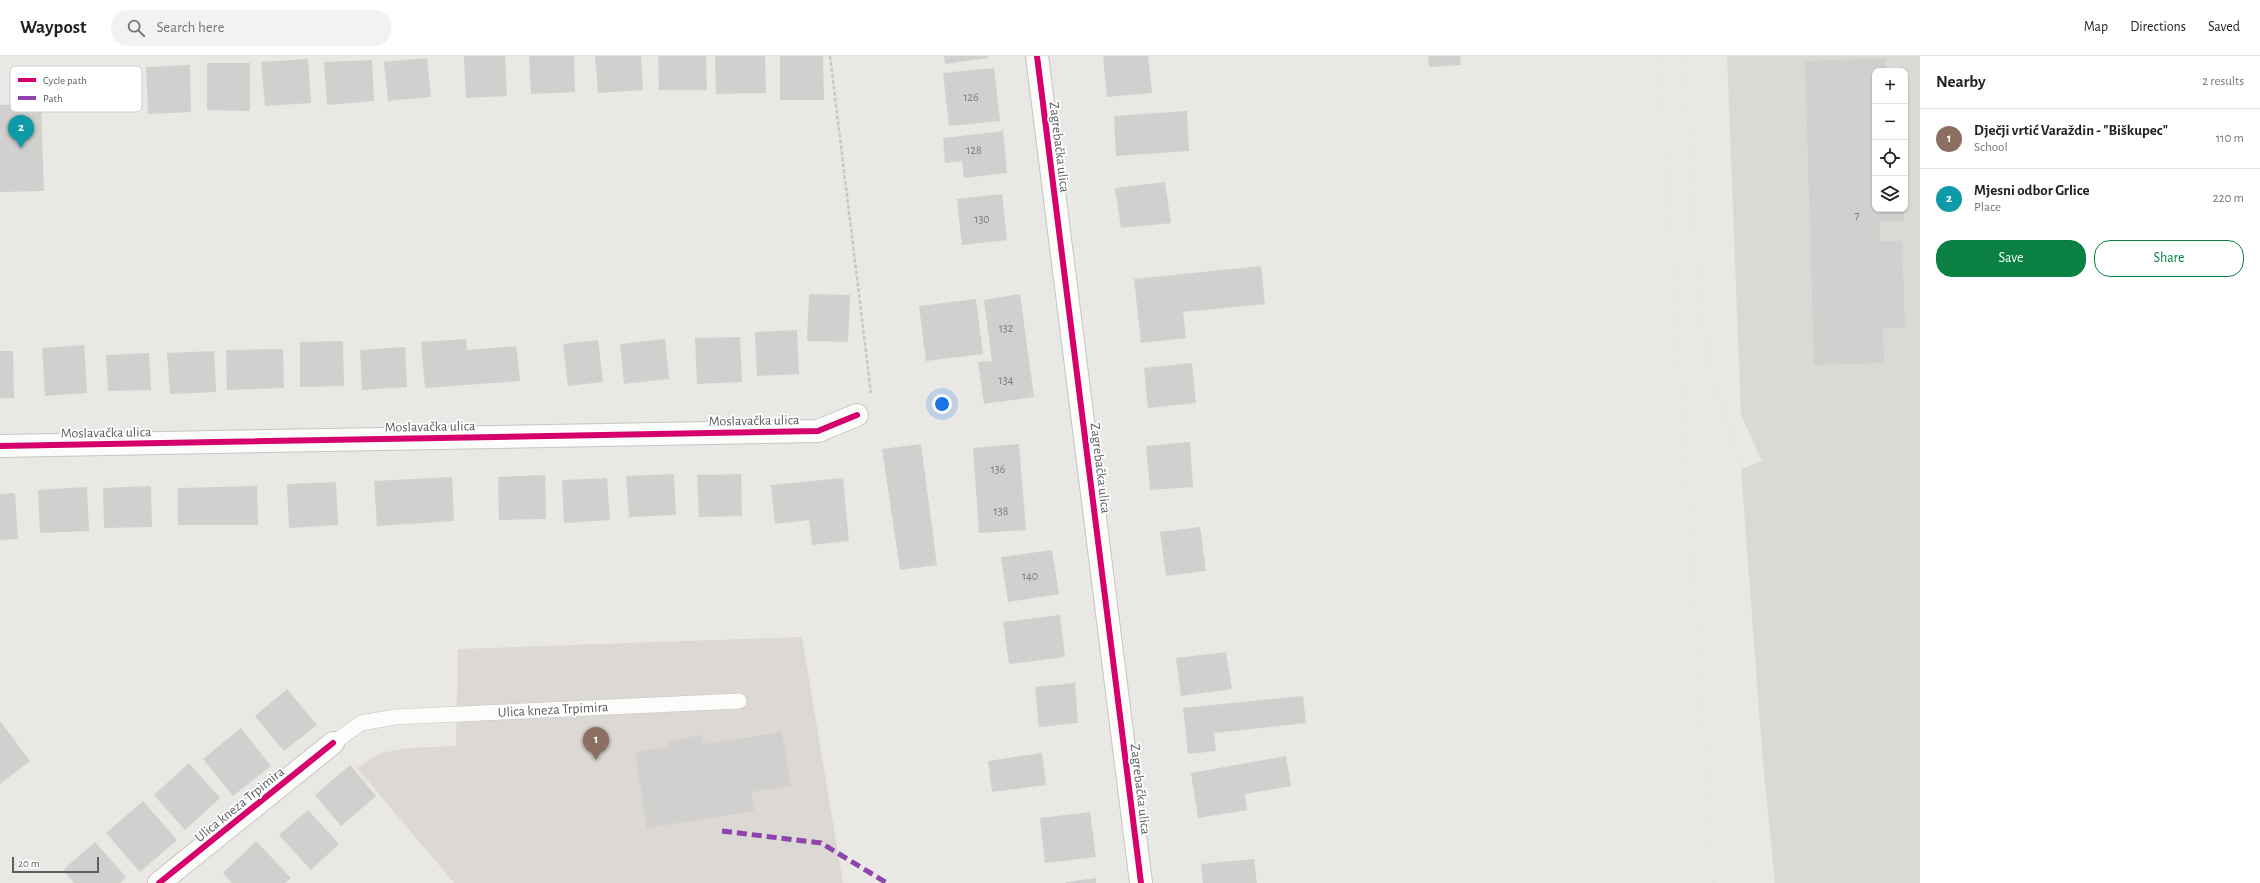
<!DOCTYPE html>
<html lang="en">
<head>
<meta charset="utf-8">
<style>
  body { margin:0; font-family:"Alegreya Sans",sans-serif; background:#f2f2f2; color:#222 }
  .controls { position:absolute; right:12px; top:12px; display:grid; overflow:hidden; border-radius:8px; box-shadow:0 1px 3px #0004 }
  .controls button { width:36px; height:36px; display:grid; place-items:center; padding:0; border:0; border-bottom:1px solid #e0e0e0; background:#fff; color:#222; font:20px sans-serif }
  .scale { position:absolute; left:12px; bottom:10px; width:87px; box-sizing:border-box; padding-left:4px; border:2px solid #5b5f62; border-top:0; font-size:11px; line-height:14px; white-space:nowrap; color:#5b5f62; -webkit-text-stroke:3px #fff; paint-order:stroke }
  .you { position:absolute; left:942px; top:348px; width:14px; height:14px; margin:-10px; border:3px solid #fff; border-radius:50%; background:#1a73e8; box-shadow:0 0 0 6px #1a73e833 }
  .badge { display:grid; place-items:center; width:26px; height:26px; border-radius:50%; background:#0b8043; color:#fff; font-size:13px; font-weight:700 }
  .pin { position:absolute; translate:-50% -33px; filter:drop-shadow(0 1px 2px #0008) }
  .pin::after { content:''; position:absolute; top:21px; width:14px; height:12px; background:inherit; clip-path:polygon(0 0,100% 0,50% 100%) }
  .list { margin:0; padding:0; list-style:none }
  h2 { display:flex; justify-content:space-between; align-items:center; height:52px; margin:0; padding:0 16px; font-size:17px }
  h2 small { font-size:13px; font-weight:400; color:#767676 }
  .list li { display:grid; grid-template-columns:26px 1fr auto; gap:12px; align-items:center; box-sizing:border-box; height:60px; padding:0 16px; border-top:1px solid #e0e0e0 }
  .list b { display:block; font-size:15px; white-space:nowrap }
  .list p { margin:0; font-size:13px; white-space:nowrap; color:#767676 }
  .list em { font-size:13px; font-style:normal; color:#767676 }
  .actions { display:flex; gap:8px; padding:12px 16px }
  .actions a { flex:1; padding:9px 0; border:1px solid #0b8043; border-radius:16px; text-align:center; font-size:14px; color:#0b8043 }
  .actions .main { background:#0b8043; color:#fff }
  .icon { flex:none; width:22px; height:22px; fill:none; stroke:currentColor; stroke-width:2; stroke-linecap:round; stroke-linejoin:round }
  .map { position:relative; flex:none; width:1920px; height:827px; overflow:hidden }
  header { display:flex; align-items:center; gap:24px; box-sizing:border-box; height:56px; padding:0 20px; background:#fff; border-bottom:1px solid #e0e0e0 }
  header strong { font-size:19px }
  nav { display:flex; gap:22px; margin-inline-start:auto; font-size:14px }
  .search { width:280px; height:36px; background:#f2f2f2; display:flex; align-items:center; gap:10px; box-sizing:border-box; padding:0 14px; border-radius:16px; color:#767676; font-size:15px }
  main { display:flex }
  aside { flex:1; background:#fff }
  .map>svg:first-child { display:block }
  .industrial { fill:#dbd9d6; fill-rule:evenodd }
  .education { fill:#dcd8d4 }
  .building { fill:#d2d0ce }
  .lines { fill:none; stroke-linecap:round; stroke-linejoin:round }
  .lane-casing { stroke:#c6c5c5; stroke-width:16 }
  .street-casing { stroke:#c6c5c5; stroke-width:24 }
  .secondary-casing { stroke:#c5c5c5; stroke-width:24 }
  .path { stroke:#c5cac7; stroke-width:2.5; stroke-dasharray:4 2; stroke-linecap:butt }
  .lane { stroke:#fcfcfb; stroke-width:15 }
  .street { stroke:#fcfcfb; stroke-width:22 }
  .secondary { stroke:#fcfcfb; stroke-width:22 }
  .rail { stroke:#e2e1e1; stroke-width:3; stroke-dasharray:1 5; stroke-linecap:butt }
  .quiet { stroke:#8e44ad; stroke-width:5; stroke-dasharray:10 5; stroke-linecap:butt }
  .cycleway-casing { stroke:#fff; stroke-width:8 }
  .cycleway { stroke:#d6006c; stroke-width:6 }
  .labels { text-anchor:middle; stroke-width:3.5; stroke-linejoin:round; paint-order:stroke }
  .number-label { font-size:12px; fill:#7a7c7e }
  .street-label { font-size:14px; fill:#5b5f62; stroke:#fff }
  .key { fill:#fff; stroke:#cecfd0; stroke-width:1 }
  .key-label { font-size:11px; fill:#5b5f62 }
</style>
</head>
<body>
<header>
<strong>Waypost</strong>
<div class="search"><svg class="icon" aria-label="search" viewBox="0 0 24 24"><circle cx="10" cy="10" r="6"/><path d="M15 15l6 6"/></svg>Search here</div>
<nav><a>Map</a><a>Directions</a><a>Saved</a></nav>
</header>
<main>
<div class="map">
<svg width="1920" height="827" viewBox="0 0 1920 827">
  <rect width="100%" height="100%" fill="#eae8e4"/>
  <path class="industrial" d="M 1727,0 L 1920,0 L 1920,827 L 1775,827 L 1763,708 L 1741,413 L 1762,405 L 1741,359 ZM 1875,15 L 1905,15 L 1905,153 L 1875,153 Z"/>
  <polygon class="education" points="802,581 843,827 454,827 357,712 381,697 408,692 456,690 458,593"/>
  <g class="building">
    <polygon points="464,0 505,0 507,40 466,42"/>
    <polygon points="529,0 574,0 575,36 531,38"/>
    <polygon points="595,0 641,0 643,34 598,37"/>
    <polygon points="658,0 706,0 707,34 659,34"/>
    <polygon points="715,0 765,0 766,37 716,38"/>
    <polygon points="780,0 823,0 824,44 780,44"/>
    <polygon points="944,0 988,0 988,2 945,8"/>
    <polygon points="1103,0 1148,0 1152,37 1107,41"/>
    <polygon points="1428,0 1460,0 1461,9 1429,11"/>
    <polygon points="427,2 431,41 388,45 384,6"/>
    <polygon points="1886,2 1886,15 1875,15 1875,153 1904,153 1904,165 1880,166 1880,185 1902,185 1905,272 1883,272 1884,307 1814,309 1805,5"/>
    <polygon points="308,3 311,47 265,50 261,6"/>
    <polygon points="372,4 374,45 327,49 324,6"/>
    <polygon points="207,7 250,7 250,55 207,54"/>
    <polygon points="190,9 191,56 148,58 146,11"/>
    <polygon points="994,12 1000,65 949,70 943,17"/>
    <polygon points="41,47 44,135 0,136 0,49"/>
    <polygon points="1187,55 1189,95 1116,100 1114,60"/>
    <polygon points="1003,75 1007,117 964,122 962,105 945,107 943,82"/>
    <polygon points="1165,126 1171,167 1121,172 1115,132"/>
    <polygon points="1002,138 1007,184 962,189 957,143"/>
    <polygon points="1261,210 1265,248 1183,256 1186,282 1141,287 1134,223"/>
    <polygon points="809,238 850,239 848,286 807,285"/>
    <polygon points="1020,238 1034,341 984,348 978,306 992,305 984,244"/>
    <polygon points="976,243 983,298 926,305 919,250"/>
    <polygon points="797,274 799,318 757,320 755,276"/>
    <polygon points="740,281 742,326 697,328 695,282"/>
    <polygon points="466,283 467,294 516,290 520,325 425,332 421,286"/>
    <polygon points="665,283 669,323 624,328 620,288"/>
    <polygon points="598,284 603,326 568,330 563,288"/>
    <polygon points="343,285 344,330 300,331 300,286"/>
    <polygon points="84,289 87,337 45,340 42,292"/>
    <polygon points="405,291 407,331 362,334 360,294"/>
    <polygon points="283,293 284,332 227,334 226,294"/>
    <polygon points="0,295 13,295 14,342 0,342"/>
    <polygon points="214,295 216,336 170,338 167,297"/>
    <polygon points="149,297 151,334 108,335 106,299"/>
    <polygon points="1192,307 1196,347 1148,352 1144,312"/>
    <polygon points="1190,386 1193,431 1150,434 1146,390"/>
    <polygon points="921,388 937,509 900,514 882,393"/>
    <polygon points="1019,388 1026,474 979,477 973,392"/>
    <polygon points="674,418 676,459 629,461 626,420"/>
    <polygon points="741,418 742,460 699,461 697,419"/>
    <polygon points="545,419 546,463 499,464 498,421"/>
    <polygon points="452,421 454,465 377,470 374,425"/>
    <polygon points="607,422 610,464 564,467 562,424"/>
    <polygon points="843,422 849,485 812,489 809,464 775,468 771,429"/>
    <polygon points="336,426 338,469 289,472 287,428"/>
    <polygon points="151,430 152,471 104,472 103,432"/>
    <polygon points="257,430 258,469 178,469 178,432"/>
    <polygon points="87,431 89,475 40,477 38,434"/>
    <polygon points="15,437 18,483 0,484 0,438"/>
    <polygon points="1200,471 1206,515 1166,520 1160,476"/>
    <polygon points="1052,494 1059,538 1008,546 1001,501"/>
    <polygon points="1060,559 1065,601 1009,608 1003,566"/>
    <polygon points="1226,596 1232,633 1181,640 1176,602"/>
    <polygon points="1075,627 1078,667 1039,671 1035,631"/>
    <polygon points="287,633 317,669 284,695 255,660"/>
    <polygon points="1303,640 1306,667 1214,677 1216,695 1188,698 1183,652"/>
    <polygon points="0,665 30,705 0,728"/>
    <polygon points="241,672 271,710 233,740 203,703"/>
    <polygon points="782,676 791,730 751,736 754,755 647,772 635,696 669,690 668,685 702,679 703,688"/>
    <polygon points="1042,697 1046,729 992,736 988,705"/>
    <polygon points="1286,700 1291,730 1245,738 1247,754 1198,762 1191,717"/>
    <polygon points="189,707 220,742 185,774 154,739"/>
    <polygon points="350,709 376,740 341,770 315,739"/>
    <polygon points="143,745 177,784 140,816 106,777"/>
    <polygon points="308,754 339,788 311,814 279,779"/>
    <polygon points="1090,756 1096,801 1045,807 1040,762"/>
    <polygon points="256,785 291,822 285,827 232,827 223,817"/>
    <polygon points="95,786 126,821 120,827 74,827 63,814"/>
    <polygon points="1254,803 1257,827 1203,827 1201,808"/>
    <polygon points="1096,822 1096,827 1066,827 1066,826"/>
  </g>
  <g class="lines">
    <defs>
      <polyline id="lane" points="333,687 361,667 395,661 739,645"/>
      <g id="street">
        <polyline points="0,390 818,375 857,359"/>
        <polyline points="159,827 333,687"/>
      </g>
      <polyline id="secondary" points="1037,0 1141,827"/>
    </defs>
    <use href="#lane" class="lane-casing"/>
    <use href="#street" class="street-casing"/>
    <use href="#secondary" class="secondary-casing"/>
    <polyline class="path" points="830,0 871,337"/>
    <use href="#lane" class="lane"/>
    <use href="#street" class="street"/>
    <use href="#secondary" class="secondary"/>
    <g class="rail">
      <polyline points="1659,0 1713,827"/>
      <path d="M 1684,0 C 1687,53 1690,106 1694,159 C 1697,215 1700,271 1714,326 C 1732,396 1779,477 1827,531 C 1852,559 1887,593 1920,612"/>
    </g>
    <polyline class="quiet" points="722,775 821,787 887,827"/>
    <defs>
      <g id="cycleway">
        <polyline points="1037,0 1141,827"/>
        <polyline points="0,390 818,375 857,359"/>
        <polyline points="159,827 333,687"/>
      </g>
    </defs>
    <use href="#cycleway" class="cycleway-casing"/>
    <use href="#cycleway" class="cycleway"/>
  </g>
  <g class="labels">
    <g class="number-label">
      <text x="971" y="45">126</text>
      <text x="974" y="98">128</text>
      <text x="1857" y="163">7</text>
      <text x="982" y="167">130</text>
      <text x="1006" y="276">132</text>
      <text x="1006" y="328">134</text>
      <text x="998" y="417">136</text>
      <text x="1001" y="459">138</text>
      <text x="1030" y="524">140</text>
    </g>
    <g class="street-label">
      <text transform="translate(1060 91) rotate(83)" y="5">Zagrebačka ulica</text>
      <text transform="translate(754 364) rotate(-1)" y="5">Moslavačka ulica</text>
      <text transform="translate(430 370) rotate(-1)" y="5">Moslavačka ulica</text>
      <text transform="translate(106 376) rotate(-1)" y="5">Moslavačka ulica</text>
      <text transform="translate(1101 412) rotate(83)" y="5">Zagrebačka ulica</text>
      <text transform="translate(553 653) rotate(-3)" y="5">Ulica kneza Trpimira</text>
      <text transform="translate(1141 733) rotate(83)" y="5">Zagrebačka ulica</text>
      <text transform="translate(239 748) rotate(-39)" y="5">Ulica kneza Trpimira</text>
    </g>
  </g>
  <rect x="10" y="10" width="132" height="46" rx="6" class="key"/>
  <rect x="18" y="22" width="18" height="4" fill="#d6006c"/>
  <rect x="18" y="40" width="18" height="4" fill="#8e44ad"/>
  <g class="key-label">
    <text x="43" y="28">Cycle path</text>
    <text x="43" y="46">Path</text>
  </g>
</svg>
<div class="controls">
<button>+</button>
<button>−</button>
<button><svg class="icon" aria-label="locate" viewBox="0 0 24 24"><circle cx="12" cy="12" r="6"/><path d="M12 2v4M12 18v4M2 12h4M18 12h4"/></svg></button>
<button><svg class="icon" aria-label="layers" viewBox="0 0 24 24"><path d="M12 4l9 5-9 5-9-5zM3 14l9 5 9-5"/></svg></button>
</div>
<div class="scale">20 m</div>
<div class="you"></div>
<div class="pin badge" style="left:596px;top:704px;background:#8d6e63">1</div>
<div class="pin badge" style="left:21px;top:92px;background:#0f9aa8">2</div>
</div>
<aside>
<h2>Nearby<small>2 results</small></h2>
<ul class="list">
<li><span class="badge" style="background:#8d6e63">1</span><div><b>Dječji vrtić Varaždin - &quot;Biškupec&quot;</b><p>School</p></div><em>110 m</em></li>
<li><span class="badge" style="background:#0f9aa8">2</span><div><b>Mjesni odbor Grlice</b><p>Place</p></div><em>220 m</em></li>
</ul>
<div class="actions"><a class="main">Save</a><a>Share</a></div>
</aside>
</main>
</body>
</html>
